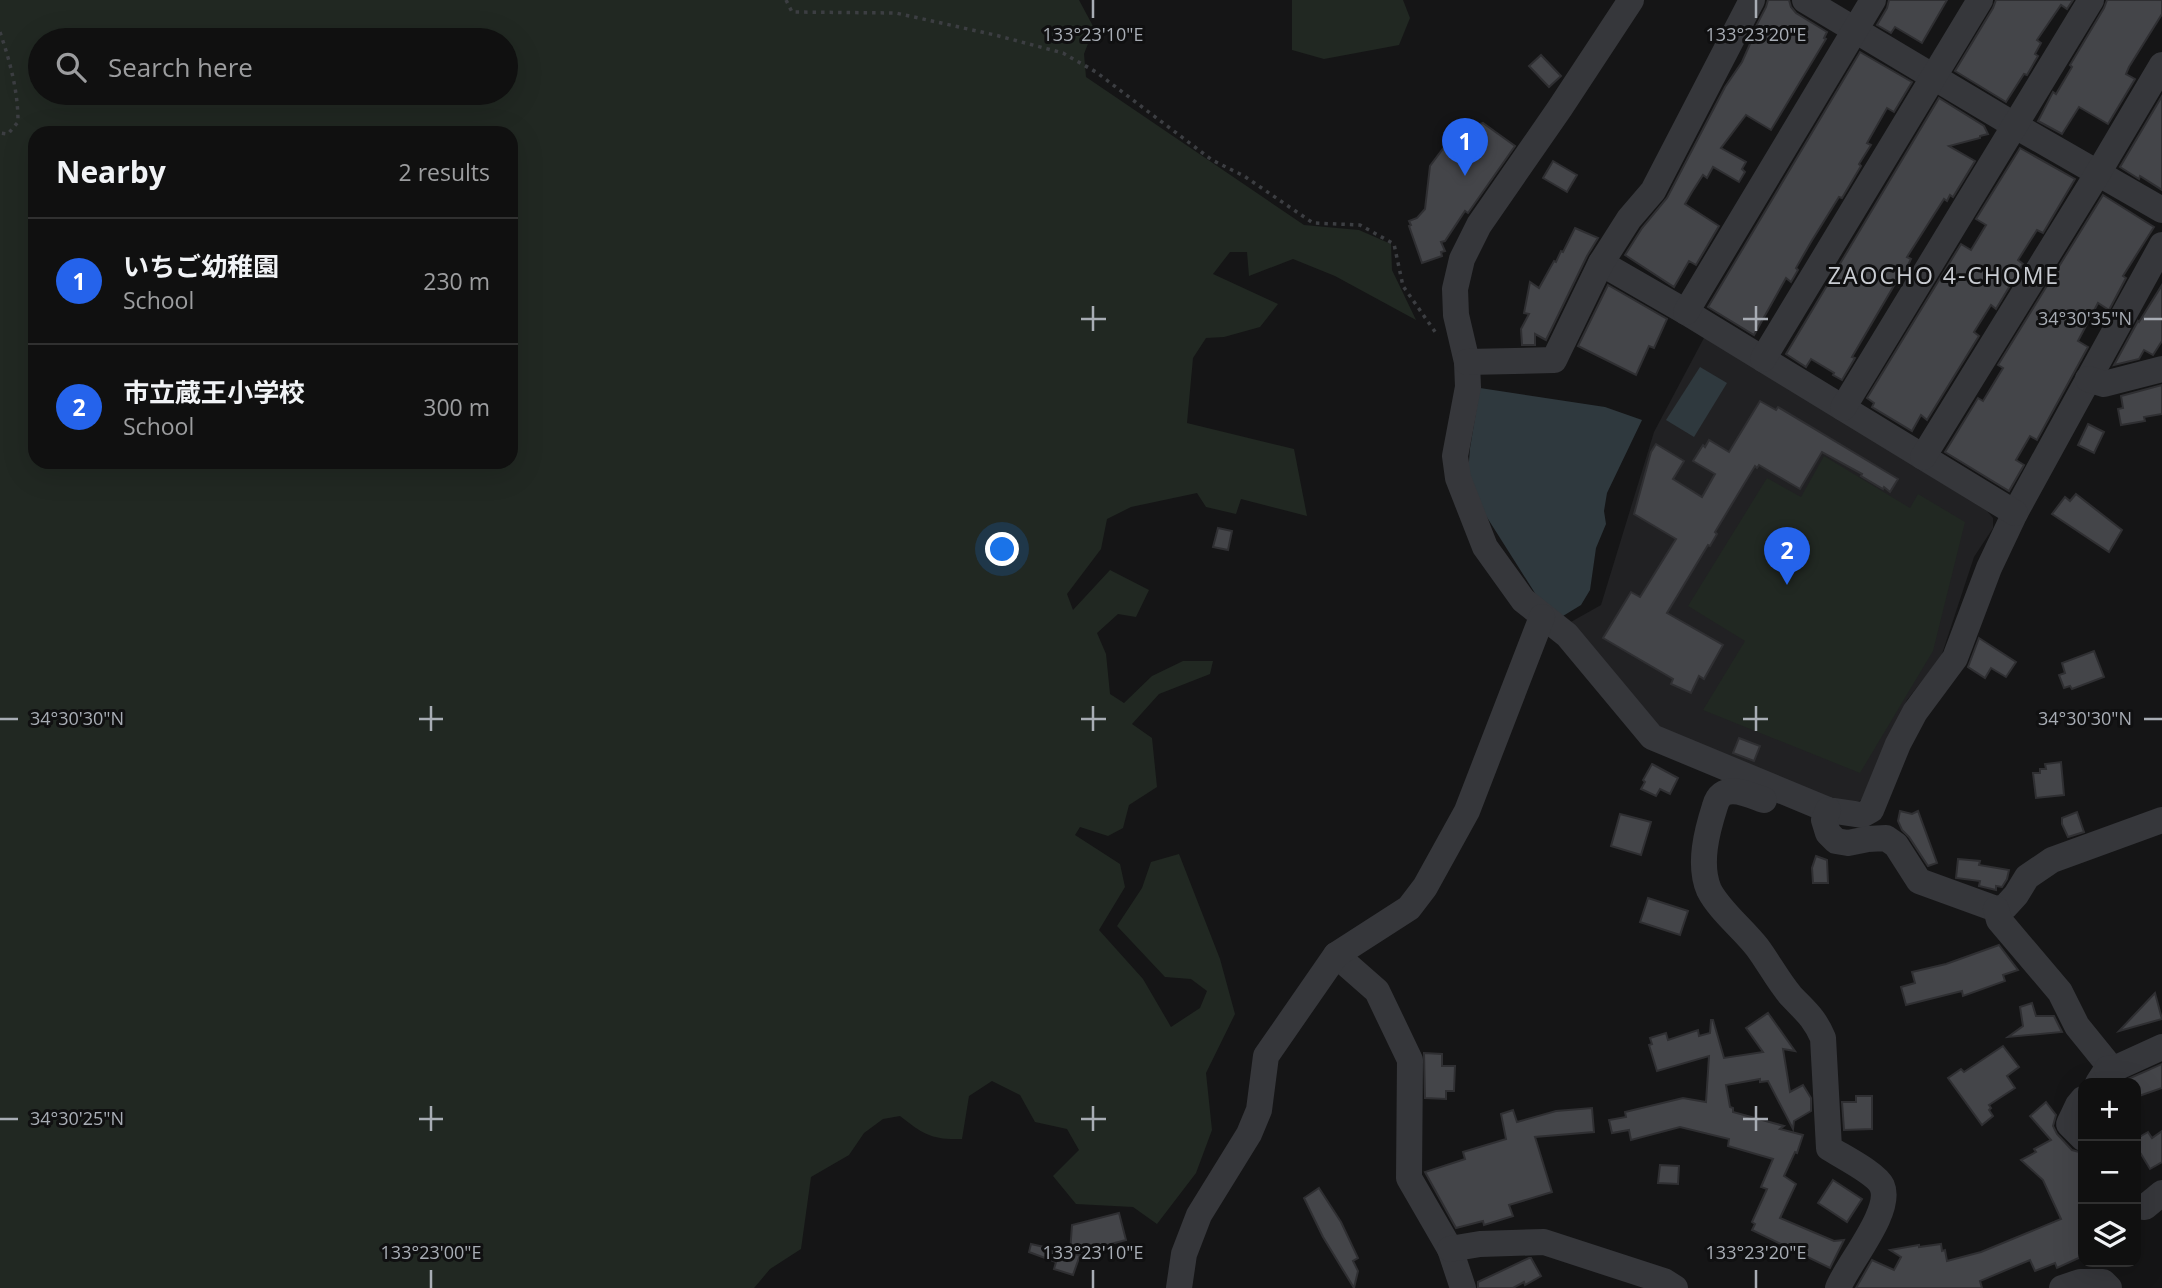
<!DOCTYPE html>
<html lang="en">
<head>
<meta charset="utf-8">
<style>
  body { margin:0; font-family:"Open Sans","Noto Sans JP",sans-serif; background:#1e1e1e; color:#f1f3f6 }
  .controls { position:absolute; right:21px; bottom:21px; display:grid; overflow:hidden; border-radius:14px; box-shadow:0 7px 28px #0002 }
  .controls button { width:63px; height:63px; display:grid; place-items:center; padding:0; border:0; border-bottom:2px solid #303030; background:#101010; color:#f1f3f6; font:35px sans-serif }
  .you { position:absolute; left:1003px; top:550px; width:24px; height:24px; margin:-18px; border:5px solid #fff; border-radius:50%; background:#1a73e8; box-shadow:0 0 0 10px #1a73e833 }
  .badge { display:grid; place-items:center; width:46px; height:46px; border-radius:50%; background:#2563eb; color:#fff; font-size:23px; font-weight:700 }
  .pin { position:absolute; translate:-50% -58px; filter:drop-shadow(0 2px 4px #0008) }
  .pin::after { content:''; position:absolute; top:37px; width:24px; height:21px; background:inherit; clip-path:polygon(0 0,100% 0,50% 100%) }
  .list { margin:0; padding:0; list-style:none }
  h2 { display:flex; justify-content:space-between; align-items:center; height:91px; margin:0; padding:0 28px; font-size:30px }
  h2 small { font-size:23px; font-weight:400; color:#9c9d9f }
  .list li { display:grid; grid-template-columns:46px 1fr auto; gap:21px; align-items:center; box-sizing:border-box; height:126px; padding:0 28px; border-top:2px solid #303030 }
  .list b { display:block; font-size:26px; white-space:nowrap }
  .list p { margin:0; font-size:23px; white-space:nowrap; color:#9c9d9f }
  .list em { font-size:23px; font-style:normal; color:#9c9d9f }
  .icon { flex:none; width:38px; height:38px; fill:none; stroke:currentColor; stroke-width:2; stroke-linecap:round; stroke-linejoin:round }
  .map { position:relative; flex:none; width:2162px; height:1288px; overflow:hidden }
  .search { position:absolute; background:#101010; box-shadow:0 7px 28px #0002; left:28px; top:28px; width:490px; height:77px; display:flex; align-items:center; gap:18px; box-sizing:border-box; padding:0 24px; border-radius:38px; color:#9c9d9f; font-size:26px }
  .panel { position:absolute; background:#101010; box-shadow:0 7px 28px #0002; left:28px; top:126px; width:490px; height:343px; border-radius:21px }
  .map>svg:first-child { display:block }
  .built { fill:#212123 }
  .green { fill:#212822; fill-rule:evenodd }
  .water { fill:#2f393e }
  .building { fill:#444549; stroke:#2f2f32; stroke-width:2 }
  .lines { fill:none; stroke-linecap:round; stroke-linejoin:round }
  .path { stroke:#3c3e42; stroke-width:3.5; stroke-dasharray:3.5 5; stroke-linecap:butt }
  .minor { stroke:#36373b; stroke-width:26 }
  .ticks { fill:none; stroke:#a8adb5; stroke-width:2.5 }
  .labels { text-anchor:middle; stroke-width:6; stroke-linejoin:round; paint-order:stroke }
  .neighbourhood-label { font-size:23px; letter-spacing:2px; fill:#c9ccd2; stroke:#101011 }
  .ticks-label { font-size:18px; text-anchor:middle; fill:#a8adb5; stroke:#101011; stroke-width:6; stroke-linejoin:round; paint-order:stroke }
</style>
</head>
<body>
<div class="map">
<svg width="2162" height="1288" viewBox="0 0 2162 1288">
  <rect width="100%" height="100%" fill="#151516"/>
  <polygon class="built" points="1705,336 1987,511 1993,518 1993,528 1974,557 1941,657 1907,700 1863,800 1846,804 1660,733 1569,623 1601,605 1654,432"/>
  <g class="green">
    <path d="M 0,0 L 1079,0 L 1094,28 L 1084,54 L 1086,77 L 1304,225 L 1359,230 L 1391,244 L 1392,270 L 1416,320 L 1335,276 L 1293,259 L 1249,276 L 1247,252 L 1230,252 L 1213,274 L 1278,304 L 1260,327 L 1224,337 L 1206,338 L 1193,358 L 1187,423 L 1294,449 L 1307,516 L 1241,499 L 1236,514 L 1206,507 L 1197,493 L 1131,507 L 1107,519 L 1101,549 L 1067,594 L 1073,610 L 1110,570 L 1149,590 L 1136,617 L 1118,614 L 1097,633 L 1106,654 L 1110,694 L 1124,703 L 1152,676 L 1183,661 L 1213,661 L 1210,674 L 1159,694 L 1132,724 L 1152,738 L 1157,787 L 1129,805 L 1123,828 L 1108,836 L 1080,827 L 1075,835 L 1120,864 L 1125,887 L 1099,930 L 1143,979 L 1171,1027 L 1200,1008 L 1207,991 L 1191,979 L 1165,977 L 1117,926 L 1142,888 L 1151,862 L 1179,854 L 1220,959 L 1235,1014 L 1206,1073 L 1212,1130 L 1196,1173 L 1157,1224 L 1133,1207 L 1076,1204 L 1053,1176 L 1079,1150 L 1067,1129 L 1035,1122 L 1020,1095 L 992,1081 L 969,1096 L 962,1139 C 931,1140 923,1134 900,1116 L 883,1119 L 864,1133 L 849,1155 L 811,1177 L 801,1249 L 770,1269 L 754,1288 L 0,1288 ZM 40,40 L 506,40 L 506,93 L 40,93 ZM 35,133 L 511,133 L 511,462 L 35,462 Z"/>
    <polygon points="1292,0 1403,0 1410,18 1399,45 1324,59 1292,50"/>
    <polygon points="1824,456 1910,508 1918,494 1965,522 1933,651 1860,773 1703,710 1745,641 1688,606 1767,478 1801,497"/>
  </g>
  <g class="water">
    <polygon points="1700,367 1727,383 1694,437 1666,420"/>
    <polygon points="1480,388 1605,407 1642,420 1607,493 1604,511 1606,524 1596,548 1590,590 1581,605 1563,616 1540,601 1476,500 1468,474 1470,448"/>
  </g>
  <g class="building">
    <polygon points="1768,0 1789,0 1791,7 1796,13 1827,32 1824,38 1826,39 1771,130 1746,115 1721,148 1746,162 1742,169 1745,172 1739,182 1713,167 1707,178 1703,175 1692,192 1685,204 1719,226 1696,265 1689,261 1674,287 1625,255 1642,228 1667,198 1725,87 1742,62 1750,44 1748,42 1766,7"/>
    <polygon points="1889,0 1947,0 1922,43 1895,27 1891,33 1877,25 1887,8"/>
    <polygon points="1996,0 2073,0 2067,9 2061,5 2037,40 2041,43 2035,54 2038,56 2027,75 2024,74 2006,102 1955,71 1993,8"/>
    <polygon points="2107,0 2162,0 2162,14 2129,67 2126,74 2135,79 2108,124 2079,107 2062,134 2038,121 2053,92 2056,94 2072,67 2070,65 2104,8"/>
    <polygon points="1860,52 1912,82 1894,112 1887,108 1867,143 1871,145 1859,164 1861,166 1842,198 1839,197 1811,242 1796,268 1798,270 1791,282 1786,278 1754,335 1708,307"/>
    <polygon points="1541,55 1561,76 1549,87 1529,66"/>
    <polygon points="2162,96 2162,190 2140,176 2139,179 2120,167"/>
    <polygon points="1939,98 1984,126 1988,134 1980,136 1980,138 1949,146 1975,161 1953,197 1950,195 1947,201 1944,199 1907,257 1911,259 1908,265 1909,266 1898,286 1895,284 1852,357 1855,358 1842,380 1833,375 1834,373 1811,359 1806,367 1786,354"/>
    <polygon points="1483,123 1515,146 1468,213 1465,211 1445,241 1441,242 1445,251 1441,252 1442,256 1422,263 1409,226 1411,225 1409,221 1417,218 1425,209 1430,166 1454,134"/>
    <polygon points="2020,148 2075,179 2043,233 2037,230 2018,260 2023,264 1996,309 1991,305 1974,332 1979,336 1927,420 1921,415 1912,431 1872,407 1874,403 1867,398 1961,244 1971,250 1986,225 1976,219"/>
    <polygon points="1553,161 1577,175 1567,192 1543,178"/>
    <polygon points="2103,195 2154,227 2123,276 2126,278 2109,310 2098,303 2078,341 2088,347 2037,440 2030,436 2016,460 2024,465 2009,491 1945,452 1978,398 1983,401 2003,368 1998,365"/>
    <polygon points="1575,228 1598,238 1587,256 1546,340 1535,334 1535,345 1522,345 1521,329 1529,314 1524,313 1530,282 1539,288 1554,261 1556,262 1561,251 1563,252"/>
    <polygon points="1608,285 1667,319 1654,348 1649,346 1636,375 1578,346"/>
    <polygon points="2162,285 2162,341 2153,355 2144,350 2139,359 2114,365 2138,321 2139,322"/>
    <polygon points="2162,385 2162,414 2144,417 2145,421 2121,425 2118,409 2123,408 2121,396"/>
    <polygon points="1760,401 1776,410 1778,407 1898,479 1890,492 1884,487 1883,489 1861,476 1862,474 1822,452 1800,489 1759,465 1757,468 1755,466 1715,532 1717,534 1710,546 1708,545 1667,613 1723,645 1704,679 1699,676 1691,693 1671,684 1673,679 1603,638 1631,592 1640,597 1676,539 1634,514 1651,452 1656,444 1684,461 1673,479 1702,497 1715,474 1693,461 1703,445 1705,447 1709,440 1729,452"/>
    <polygon points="2088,424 2104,432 2094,453 2078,445"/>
    <polygon points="2076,494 2122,530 2109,552 2052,514 2065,497 2070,501"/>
    <polygon points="1218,528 1232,531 1228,550 1213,547"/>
    <polygon points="1979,638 2016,662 2006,677 1991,668 1985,678 1968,667"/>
    <polygon points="2094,651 2104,677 2072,689 2070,686 2064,688 2059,675 2065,673 2062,663"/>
    <polygon points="1739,738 1760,746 1754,761 1733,753"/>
    <polygon points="2061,762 2064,795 2036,798 2033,773 2040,773 2040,769 2046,769 2045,764"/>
    <polygon points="1652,764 1678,778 1670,794 1660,789 1656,796 1641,789 1645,782 1643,780"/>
    <polygon points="1900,811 1912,814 1918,811 1937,863 1928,866 1909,837 1902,830 1898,821"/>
    <polygon points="2077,812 2084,832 2068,837 2062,824 2062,818"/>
    <polygon points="1620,814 1651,822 1641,855 1611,846"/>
    <polygon points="1816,856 1827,860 1828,883 1813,883 1812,868"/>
    <polygon points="1958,859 1980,861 1979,865 2009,870 2007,879 2002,887 1996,886 1996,890 1979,886 1980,881 1956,878"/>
    <polygon points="1648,898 1688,911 1680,935 1640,922"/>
    <polygon points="1999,945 2018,970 2003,975 2005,981 1963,996 1962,991 1906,1005 1901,987 1915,983 1912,972 1946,964"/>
    <polygon points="2155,993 2162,1019 2119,1031"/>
    <polygon points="2032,1003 2036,1016 2054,1016 2062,1032 2008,1037 2023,1026 2020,1007"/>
    <polygon points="1768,1013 1795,1051 1783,1049 1790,1092 1803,1085 1811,1098 1811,1111 1794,1121 1793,1129 1768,1081 1760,1082 1760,1079 1726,1085 1730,1107 1733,1108 1733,1112 1784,1126 1780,1129 1803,1135 1797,1153 1795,1152 1784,1176 1796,1184 1780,1218 1834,1241 1844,1240 1830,1268 1752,1230 1755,1224 1752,1222 1767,1189 1761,1187 1773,1159 1728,1146 1729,1139 1680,1127 1631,1140 1629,1130 1612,1133 1609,1120 1626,1117 1625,1112 1683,1098 1706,1102 1709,1056 1657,1071 1649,1045 1652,1044 1650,1038 1666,1033 1668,1040 1698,1030 1699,1036 1710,1033 1711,1020 1713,1020 1724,1058 1763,1052 1746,1028"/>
    <polygon points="2003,1046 2019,1067 2007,1076 2015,1088 1989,1105 1991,1108 1989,1110 1993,1116 1982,1125 1948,1078 1961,1069 1964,1072"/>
    <polygon points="1424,1053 1442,1054 1442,1066 1455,1066 1454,1091 1446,1091 1446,1099 1425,1098"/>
    <polygon points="2162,1064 2162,1088 2136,1097 2136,1083 2119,1083"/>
    <polygon points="1856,1096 1872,1096 1872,1129 1844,1130 1842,1102 1856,1102"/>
    <polygon points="2046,1102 2056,1115 2053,1126 2057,1134 2072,1150 2083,1153 2083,1256 2057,1268 2055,1263 2035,1271 2030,1260 1980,1281 1982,1288 1856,1288 1872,1260 1894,1270 1901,1257 1890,1250 1919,1245 1919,1247 1941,1244 1942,1251 1945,1250 1947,1261 1981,1252 2061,1219 2043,1180 2021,1160 2036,1152 2034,1149 2051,1140 2030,1116"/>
    <polygon points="1592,1108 1594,1132 1535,1137 1552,1192 1509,1205 1513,1216 1484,1225 1483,1221 1456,1228 1425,1172 1465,1159 1463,1152 1506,1139 1501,1114 1513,1110 1517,1122 1556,1111"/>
    <polygon points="2162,1131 2162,1162 2150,1169 2141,1154 2136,1157 2136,1139 2148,1132 2152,1138"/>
    <polygon points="1660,1165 1679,1166 1678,1184 1658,1183"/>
    <polygon points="1833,1180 1862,1199 1847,1222 1818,1203"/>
    <polygon points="1319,1188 1341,1222 1358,1258 1353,1261 1358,1271 1354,1288 1323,1237 1304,1198"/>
    <polygon points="1119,1213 1126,1240 1073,1254 1080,1255 1073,1275 1054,1269 1056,1262 1029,1252 1031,1244 1070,1253 1072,1225"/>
    <polygon points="1529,1258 1531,1258 1541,1276 1525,1285 1524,1282 1513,1288 1478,1288 1478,1282"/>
  </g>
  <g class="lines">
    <g class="path">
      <polyline points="786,0 792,12 896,13 995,35 1063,53 1096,72 1212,160 1244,176 1313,223 1360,225 1394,244 1403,286 1438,336"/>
      <path d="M 0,32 C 10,62 18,90 18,122 L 8,134 L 0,133"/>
    </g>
    <g class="minor">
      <polyline points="1631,0 1560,108 1479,225 1462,259 1455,289 1456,315 1467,362 1468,387 1455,456 1458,478 1485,547 1523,600 1567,635 1652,737 1828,810 1862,815 1871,810 1898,744 1915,712 1955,658 1989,568 2015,513 2162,245"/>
      <polyline points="1805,0 2014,125 2162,210"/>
      <polyline points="1601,263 1686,312 2015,513"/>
      <polyline points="1686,312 1873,0"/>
      <polyline points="1763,359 1980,0"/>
      <polyline points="1467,362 1554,360 1601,263 1629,219 1653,191 1752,0"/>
      <polyline points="2088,379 2104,384 2162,369"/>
      <polyline points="1843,408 2091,0"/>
      <polyline points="1923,457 2098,173 2162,65"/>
      <path d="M 1764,800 C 1747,794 1722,781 1715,806 C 1707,831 1698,864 1709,890 C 1719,910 1743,929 1757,947 C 1769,963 1778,981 1791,996 C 1805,1011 1814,1017 1823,1038 L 1829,1148 C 1841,1156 1876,1173 1882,1186 C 1893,1211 1848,1263 1838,1288"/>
      <polyline points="1828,810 1824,820 1828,833 1836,841 1848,843 1868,839 1886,838 1896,845 1919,881 1996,909 2005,907 2016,895 2027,877 2052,860 2162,820"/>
      <polyline points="1996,909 1999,920 2060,992 2077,1026 2107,1063 2107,1069 2098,1083"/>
      <polyline points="1336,955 1377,991 1410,1060 1409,1178 1450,1249 1463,1288"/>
      <polyline points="2107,1069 2116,1068 2162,1047"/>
      <polyline points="2083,1099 2078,1105 2069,1124 2083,1138"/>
      <polyline points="2136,1206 2145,1207 2162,1193"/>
      <polyline points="1450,1249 1480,1244 1544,1242 1664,1281 1675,1288"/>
      <polyline points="1179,1288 1184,1254 1199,1215 1249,1134 1259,1110 1266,1056 1336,955 1409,908 1425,887 1467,811 1542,617"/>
      <polyline points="2062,1288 2080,1282 2103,1282 2109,1288"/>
    </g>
  </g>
  <path class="ticks" d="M 1093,0 L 1093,18M 1756,0 L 1756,18M 1093,306 L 1093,331M 1756,306 L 1756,331M 1081,319 L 1106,319M 1743,319 L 1768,319M 2144,319 L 2162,319M 431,706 L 431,731M 1093,706 L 1093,731M 1756,706 L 1756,731M 0,719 L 18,719M 419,719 L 443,719M 1081,719 L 1106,719M 1743,719 L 1768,719M 2144,719 L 2162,719M 431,1106 L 431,1131M 1093,1106 L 1093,1131M 1756,1106 L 1756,1131M 0,1119 L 18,1119M 419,1119 L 443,1119M 1081,1119 L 1106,1119M 1743,1119 L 1768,1119M 431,1270 L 431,1288M 1093,1270 L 1093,1288M 1756,1270 L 1756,1288"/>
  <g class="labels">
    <g class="neighbourhood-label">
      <text x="1944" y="284">ZAOCHO 4-CHOME</text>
    </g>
  </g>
  <g class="ticks-label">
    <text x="1093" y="41">133°23'10"E</text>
    <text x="1756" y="41">133°23'20"E</text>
    <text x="2085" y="325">34°30'35"N</text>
    <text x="77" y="725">34°30'30"N</text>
    <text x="2085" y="725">34°30'30"N</text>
    <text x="77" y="1125">34°30'25"N</text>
    <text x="431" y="1259">133°23'00"E</text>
    <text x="1093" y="1259">133°23'10"E</text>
    <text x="1756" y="1259">133°23'20"E</text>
  </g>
</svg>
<div class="controls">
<button>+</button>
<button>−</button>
<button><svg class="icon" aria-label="layers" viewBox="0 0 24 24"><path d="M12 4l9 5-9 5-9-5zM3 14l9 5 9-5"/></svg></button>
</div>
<div class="you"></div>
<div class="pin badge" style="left:1465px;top:176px">1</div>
<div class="pin badge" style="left:1787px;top:585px">2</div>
<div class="search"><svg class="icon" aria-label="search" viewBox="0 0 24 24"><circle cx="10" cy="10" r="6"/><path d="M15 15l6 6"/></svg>Search here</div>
<section class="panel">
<h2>Nearby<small>2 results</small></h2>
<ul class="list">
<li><span class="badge">1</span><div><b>いちご幼稚園</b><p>School</p></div><em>230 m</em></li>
<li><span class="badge">2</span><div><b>市立蔵王小学校</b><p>School</p></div><em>300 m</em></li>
</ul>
</section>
</div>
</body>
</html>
